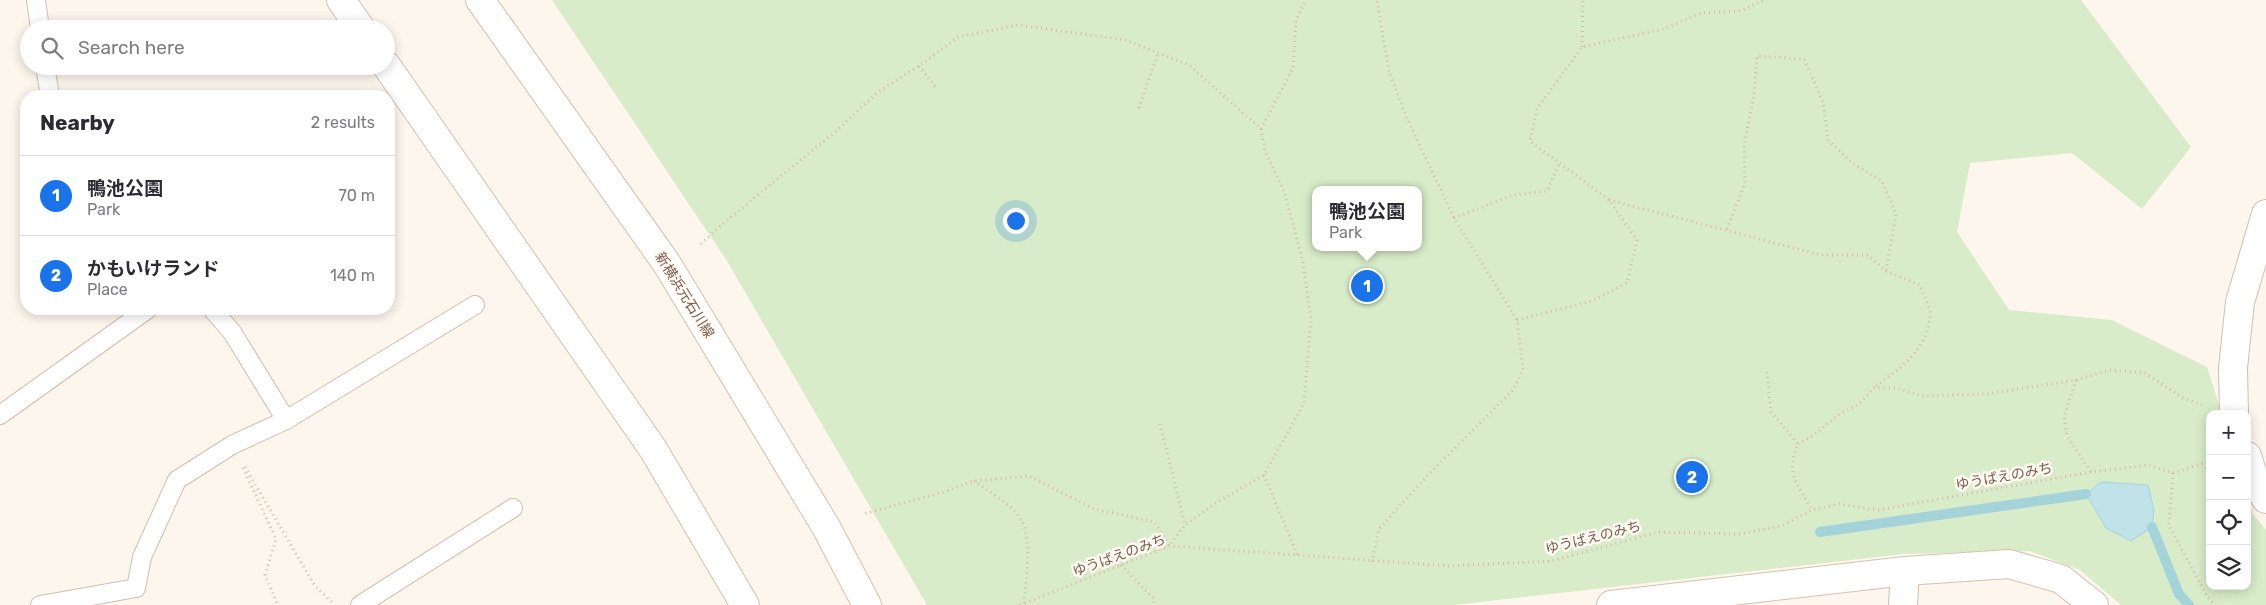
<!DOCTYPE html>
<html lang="en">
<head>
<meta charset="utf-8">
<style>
  body { margin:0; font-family:Rubik,"Noto Sans JP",sans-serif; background:#f7f7f7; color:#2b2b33 }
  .controls { position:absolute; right:15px; bottom:15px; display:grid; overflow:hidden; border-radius:10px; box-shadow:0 2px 12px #0003 }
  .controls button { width:45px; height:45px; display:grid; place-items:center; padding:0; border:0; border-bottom:1px solid #e1e1e2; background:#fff; color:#2b2b33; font:25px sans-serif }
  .you { position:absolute; left:1015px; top:220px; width:18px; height:18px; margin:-12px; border:4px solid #fff; border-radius:50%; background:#1a73e8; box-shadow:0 0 0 8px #1a73e833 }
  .badge { display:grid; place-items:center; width:32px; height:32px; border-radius:50%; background:#1a73e8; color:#fff; font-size:16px; font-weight:700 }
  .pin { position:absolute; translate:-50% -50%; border:2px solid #fff; box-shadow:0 1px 5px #0006 }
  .popup { position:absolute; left:1312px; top:186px; width:110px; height:65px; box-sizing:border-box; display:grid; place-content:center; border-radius:10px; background:#fff; filter:drop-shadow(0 1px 4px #0005); font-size:16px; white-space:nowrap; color:#7c7c81 }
  .popup b { font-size:19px; color:#2b2b33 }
  .popup::after { content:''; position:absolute; left:50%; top:100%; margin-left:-10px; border:10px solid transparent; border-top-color:#fff }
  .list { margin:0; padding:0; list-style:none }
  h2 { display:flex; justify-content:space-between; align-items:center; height:65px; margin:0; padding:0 20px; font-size:21px }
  h2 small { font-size:16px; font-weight:400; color:#7c7c81 }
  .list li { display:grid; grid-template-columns:32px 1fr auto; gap:15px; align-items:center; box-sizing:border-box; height:80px; padding:0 20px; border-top:1px solid #e1e1e2 }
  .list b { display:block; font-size:19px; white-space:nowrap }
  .list p { margin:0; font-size:16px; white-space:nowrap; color:#7c7c81 }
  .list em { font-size:16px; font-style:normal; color:#7c7c81 }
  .icon { flex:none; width:28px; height:28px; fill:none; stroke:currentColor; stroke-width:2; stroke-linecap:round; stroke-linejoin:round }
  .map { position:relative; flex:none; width:2266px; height:605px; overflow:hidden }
  .search { position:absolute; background:#fff; box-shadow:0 2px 12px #0003; left:20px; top:20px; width:375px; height:55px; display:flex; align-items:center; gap:12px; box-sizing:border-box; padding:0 18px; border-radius:28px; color:#7c7c81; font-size:19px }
  .panel { position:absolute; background:#fff; box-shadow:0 2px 12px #0003; left:20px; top:90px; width:375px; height:225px; border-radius:20px }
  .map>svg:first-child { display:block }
  .green { fill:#d8ecc9; fill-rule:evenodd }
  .water { fill:#bfe3e8; stroke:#a5d3da }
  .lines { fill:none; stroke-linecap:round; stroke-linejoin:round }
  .stream { stroke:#a5d3da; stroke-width:10 }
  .lane-casing { stroke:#d1beb0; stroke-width:20 }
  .street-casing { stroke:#d1beb0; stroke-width:30 }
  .secondary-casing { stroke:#d6c0b0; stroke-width:30 }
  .path { stroke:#d9b8a5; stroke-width:3; stroke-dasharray:1 4; stroke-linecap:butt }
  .lane { stroke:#fff; stroke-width:18 }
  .street { stroke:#fff; stroke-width:28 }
  .secondary { stroke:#fff; stroke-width:28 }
  .labels { text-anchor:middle; stroke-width:5; stroke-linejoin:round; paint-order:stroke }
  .street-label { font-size:14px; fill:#7a5c4d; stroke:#fffaf3 }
</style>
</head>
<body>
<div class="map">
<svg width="2266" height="605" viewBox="0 0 2266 605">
  <rect width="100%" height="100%" fill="#fdf6ec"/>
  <path class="green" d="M 552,0 L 2081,0 L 2191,147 L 2142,209 L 2072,153 L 1970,163 L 1957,232 L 2009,310 L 2112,320 L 2207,367 L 2222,414 L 2210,414 L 2210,586 L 2247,586 L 2247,495 L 2253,514 L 2266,530 L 2266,605 L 2121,605 L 2080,570 L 2029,551 L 1904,554 L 1454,605 L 927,605 L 727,261 ZM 1316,190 L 1418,190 L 1418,247 L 1316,247 Z"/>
  <polygon class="water" points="2101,482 2148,485 2154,510 2152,527 2131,541 2106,528 2086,494"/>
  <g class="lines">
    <g class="stream">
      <polyline points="2152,527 2179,594 2189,605"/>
      <polyline points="1820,532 2086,494"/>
    </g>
    <defs>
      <g id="lane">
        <polyline points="36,0 40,29"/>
        <polyline points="45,66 50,96"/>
        <polyline points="212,309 232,332 286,420"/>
        <polyline points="0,415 148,309"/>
        <polyline points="40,605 136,588 142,557 177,480 232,445 286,420 475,305"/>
        <polyline points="360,605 513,508"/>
      </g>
      <g id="street">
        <polyline points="2234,414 2233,368 2240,302 2266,214"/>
        <polyline points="2247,456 2252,472 2266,499"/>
        <polyline points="1903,605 1905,571"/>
      </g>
      <g id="secondary">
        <polyline points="341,0 361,29"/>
        <polyline points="480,0 667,264 826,527 867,605"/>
        <polyline points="386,65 653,449 745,605"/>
        <polyline points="1611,605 1905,571 2009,564 2061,579 2094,605"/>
      </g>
    </defs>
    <use href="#lane" class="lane-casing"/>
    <use href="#street" class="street-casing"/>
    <use href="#secondary" class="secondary-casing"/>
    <g class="path">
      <polyline points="1582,47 1583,0"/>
      <polyline points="919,66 937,89"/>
      <polyline points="1139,108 1158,53"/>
      <polyline points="1261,129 1293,68 1296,20 1306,0"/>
      <path d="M 1609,200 L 1821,255 L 1868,255 L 1886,271 L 1920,285 C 1923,294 1930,306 1930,315 C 1929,349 1899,369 1875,387"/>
      <polyline points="1454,218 1513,195 1547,191 1559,164"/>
      <polyline points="1727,229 1745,183 1744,145 1754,96 1757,56 1804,59 1823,102 1828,140 1852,163 1882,181 1896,214 1886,271"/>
      <polyline points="701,244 725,222 835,132 878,92 919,66 958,37 1019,25 1126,40 1189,65 1261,129 1265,151 1284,191 1303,262 1311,319 1304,403 1264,475 1214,504 1185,525 1169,546 1155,522 1094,509 1029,476 973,481 944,492 863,514"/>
      <polyline points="1517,320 1592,301 1627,283 1637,240 1609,200 1530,141 1537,109 1582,47 1664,29 1701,13 1741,11 1764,0"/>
      <path d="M 1767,372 L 1771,412 L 1798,444 C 1785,474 1797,483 1812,510"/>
      <polyline points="2076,380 2064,417 2067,436 2091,472"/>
      <polyline points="1160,424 1185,525"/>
      <polyline points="1798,444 1814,435 1838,415 1859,404 1874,388 1897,388 1921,396 1987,394 2076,380 2110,370 2145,373 2183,398 2202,405"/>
      <polyline points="245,467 315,586 334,604"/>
      <polyline points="243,468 276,539 265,575 278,605"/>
      <polyline points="2173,473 2169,526 2207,596 2215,605"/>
      <polyline points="2173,473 2210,461"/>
      <polyline points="1264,475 1298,556"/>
      <path d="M 974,481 C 988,491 1014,506 1022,521 C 1032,541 1026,581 1024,603"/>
      <polyline points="1372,562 1379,529 1429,474 1513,390 1523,370 1517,320 1454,218 1406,116 1389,72 1377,0"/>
      <polyline points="1121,565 1154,599 1154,605"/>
      <polyline points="1020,605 1169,546 1450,566 1552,561 1658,532 1739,534 1781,526 1812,510 1839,504 1878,510 2091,472 2149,465 2173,473"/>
    </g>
    <use href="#lane" class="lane"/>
    <use href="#street" class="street"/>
    <use href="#secondary" class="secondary"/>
  </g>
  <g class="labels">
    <g class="street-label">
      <text transform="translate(685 295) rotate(58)" y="5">新横浜元石川線</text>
      <text transform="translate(2004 476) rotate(-10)" y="5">ゆうばえのみち</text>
      <text transform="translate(1593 537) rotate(-14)" y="5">ゆうばえのみち</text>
      <text transform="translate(1119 555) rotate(-20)" y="5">ゆうばえのみち</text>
    </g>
  </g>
</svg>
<div class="controls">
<button>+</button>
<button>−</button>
<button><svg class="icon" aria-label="locate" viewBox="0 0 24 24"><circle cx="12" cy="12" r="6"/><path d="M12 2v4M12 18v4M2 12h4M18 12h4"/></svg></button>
<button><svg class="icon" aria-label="layers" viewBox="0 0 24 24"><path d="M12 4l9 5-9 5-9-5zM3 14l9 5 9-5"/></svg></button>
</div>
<div class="you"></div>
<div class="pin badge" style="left:1367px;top:286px">1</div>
<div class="popup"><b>鴨池公園</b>Park</div>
<div class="pin badge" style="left:1692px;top:477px">2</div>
<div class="search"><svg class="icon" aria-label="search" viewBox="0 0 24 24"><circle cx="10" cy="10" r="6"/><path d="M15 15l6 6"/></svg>Search here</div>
<section class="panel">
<h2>Nearby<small>2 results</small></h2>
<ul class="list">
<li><span class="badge">1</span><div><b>鴨池公園</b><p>Park</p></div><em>70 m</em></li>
<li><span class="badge">2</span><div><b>かもいけランド</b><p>Place</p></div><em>140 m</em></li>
</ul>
</section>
</div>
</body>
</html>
